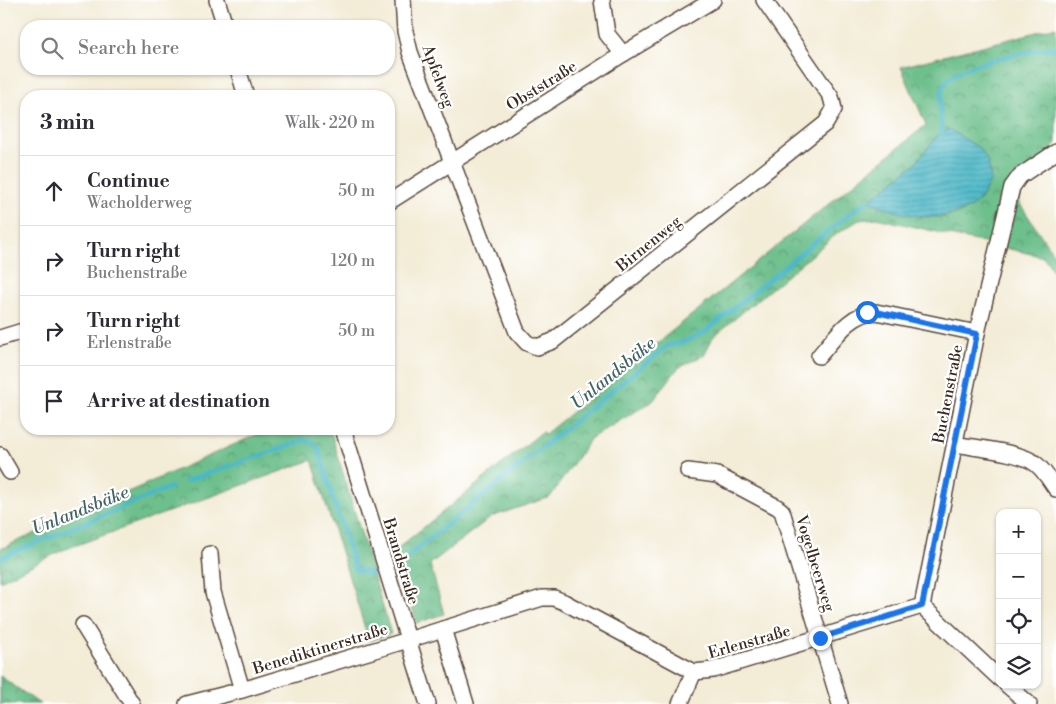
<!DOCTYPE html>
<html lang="en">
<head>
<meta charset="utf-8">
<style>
  body { margin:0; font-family:"Libre Bodoni",serif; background:#f7f7f7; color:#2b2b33 }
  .controls { position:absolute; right:15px; bottom:15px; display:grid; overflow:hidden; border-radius:10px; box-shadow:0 1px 4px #0004 }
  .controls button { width:45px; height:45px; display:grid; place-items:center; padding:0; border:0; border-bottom:1px solid #e1e1e2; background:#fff; color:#2b2b33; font:25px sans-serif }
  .stop { position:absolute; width:15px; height:15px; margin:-11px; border:4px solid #1a73e8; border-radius:50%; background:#fff }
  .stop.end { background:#1a73e8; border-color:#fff; box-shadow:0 1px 5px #0008 }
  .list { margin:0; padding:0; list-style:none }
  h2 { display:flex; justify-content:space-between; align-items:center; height:65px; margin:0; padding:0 20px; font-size:21px }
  h2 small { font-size:16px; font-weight:400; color:#7c7c81 }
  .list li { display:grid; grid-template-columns:32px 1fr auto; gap:15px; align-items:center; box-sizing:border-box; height:70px; padding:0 20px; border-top:1px solid #e1e1e2 }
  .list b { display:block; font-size:19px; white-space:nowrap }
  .list p { margin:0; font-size:16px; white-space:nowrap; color:#7c7c81 }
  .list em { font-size:16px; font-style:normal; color:#7c7c81 }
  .icon { flex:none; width:28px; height:28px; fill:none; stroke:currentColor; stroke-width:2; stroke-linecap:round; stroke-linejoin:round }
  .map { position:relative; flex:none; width:1056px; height:704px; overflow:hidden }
  .search { position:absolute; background:#fff; box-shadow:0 1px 4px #0004; left:20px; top:20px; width:375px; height:55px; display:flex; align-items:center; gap:12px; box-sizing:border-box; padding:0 18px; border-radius:20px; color:#7c7c81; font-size:19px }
  .panel { position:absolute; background:#fff; box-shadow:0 1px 4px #0004; left:20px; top:90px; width:375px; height:345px; border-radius:20px }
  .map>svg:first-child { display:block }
  .forest { fill:url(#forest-crowns); stroke:#547455; fill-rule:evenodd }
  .water { fill:url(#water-rules); stroke:#447172 }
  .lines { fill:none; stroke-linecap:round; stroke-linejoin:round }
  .stream { stroke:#4cb8c7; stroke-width:4.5 }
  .minor-casing { stroke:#57473a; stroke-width:18 }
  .minor { stroke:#fff; stroke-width:15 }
  .route { stroke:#1a73e8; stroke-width:6 }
  .labels { text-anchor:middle; stroke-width:4.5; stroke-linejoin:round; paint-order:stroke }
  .street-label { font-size:16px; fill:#3b2a1e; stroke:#fff }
  .water-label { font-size:18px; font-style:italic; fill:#426362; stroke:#fff }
</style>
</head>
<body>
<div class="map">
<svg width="1056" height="704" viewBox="0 0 1056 704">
  <defs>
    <pattern id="forest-crowns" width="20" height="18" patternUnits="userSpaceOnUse" patternTransform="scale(1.25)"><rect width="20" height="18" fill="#6dbf8c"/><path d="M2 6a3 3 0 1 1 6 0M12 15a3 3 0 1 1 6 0" fill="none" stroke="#5b9b72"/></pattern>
    <pattern id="water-rules" width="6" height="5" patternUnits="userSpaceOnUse" patternTransform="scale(1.25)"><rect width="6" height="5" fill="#4cb8c7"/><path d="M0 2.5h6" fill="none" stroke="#4096a1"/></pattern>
  </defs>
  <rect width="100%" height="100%" fill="#fff"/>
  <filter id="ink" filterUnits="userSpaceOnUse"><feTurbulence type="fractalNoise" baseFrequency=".02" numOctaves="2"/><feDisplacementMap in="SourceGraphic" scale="10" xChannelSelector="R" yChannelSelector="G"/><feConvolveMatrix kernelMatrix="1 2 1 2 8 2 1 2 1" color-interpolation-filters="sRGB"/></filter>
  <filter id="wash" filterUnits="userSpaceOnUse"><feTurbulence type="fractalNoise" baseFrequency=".0096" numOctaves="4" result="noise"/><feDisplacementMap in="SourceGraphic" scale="20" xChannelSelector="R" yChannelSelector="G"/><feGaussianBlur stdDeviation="1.12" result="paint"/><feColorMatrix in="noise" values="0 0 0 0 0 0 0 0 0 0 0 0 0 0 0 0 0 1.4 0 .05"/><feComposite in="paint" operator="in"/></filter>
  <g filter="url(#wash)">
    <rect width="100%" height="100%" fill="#f3ecd7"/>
    <g class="forest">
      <path d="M 1056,27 L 1056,143 L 1022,188 L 1018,201 L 1056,258 L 1056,275 L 1044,257 L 877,218 L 859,220 L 838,233 L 713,337 L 704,355 L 678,368 L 653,401 L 591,438 L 550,497 L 491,517 L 430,564 L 444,614 L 417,623 L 393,552 L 542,432 L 545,434 L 926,125 L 901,67 ZM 949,129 L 985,191 C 982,195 980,200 976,203 C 949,228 899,212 869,201 L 915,164 L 938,135 Z"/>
      <polygon points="269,429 330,429 391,634 369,641 312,460 63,550 0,581 0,549"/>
      <polygon points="0,676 40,704 0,704"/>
    </g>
    <polygon class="water" points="949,129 981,149 988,162 991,180 985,191 976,204 963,211 940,217 926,217 901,213 868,201 915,164 938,135"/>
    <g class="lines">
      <g class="stream">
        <path d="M 942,133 C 941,118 938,101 943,87 C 952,62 1032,52 1056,47"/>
        <polyline points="186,481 302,441 311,441 318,448 355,569 373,574"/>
        <polyline points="0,558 171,487"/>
        <polyline points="405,559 667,346 684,342 706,331 853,211 868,201"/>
      </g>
    </g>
  </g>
  <g filter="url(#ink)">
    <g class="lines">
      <defs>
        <g id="minor">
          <polyline points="217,0 225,26"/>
          <polyline points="403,0 405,31 410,52 517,332 527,343 537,347 553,341 826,123 834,109 831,97 764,0"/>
          <polyline points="602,0 607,34 623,54"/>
          <polyline points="238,69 246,96"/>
          <polyline points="389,202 623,54 713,0"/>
          <polyline points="0,338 26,330"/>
          <path d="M 819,356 C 834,339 851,312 876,312 L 977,333"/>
          <polyline points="343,429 428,704"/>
          <path d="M 955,444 C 975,448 1022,452 1036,464 C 1045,471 1050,481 1056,489"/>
          <polyline points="0,455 10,472"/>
          <polyline points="688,471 717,475 777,507 782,511 840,704"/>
          <polyline points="210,554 213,592 242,690"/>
          <polyline points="922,606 977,333 1012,187 1020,176 1056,152"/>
          <polyline points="922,606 1000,679"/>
          <polyline points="83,625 132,704"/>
          <polyline points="443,629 466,704"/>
          <polyline points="1007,685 1029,704"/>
          <polyline points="187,704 242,690 408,640 542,598 554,598 564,602 694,672 713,670 922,606"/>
          <polyline points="680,704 694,672"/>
        </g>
      </defs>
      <use href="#minor" class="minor-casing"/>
      <use href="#minor" class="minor"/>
    </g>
  </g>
  <g class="lines" filter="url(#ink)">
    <polyline class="route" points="820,638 922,606 977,334 876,312 867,312"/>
  </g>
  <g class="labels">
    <g class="street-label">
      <text transform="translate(439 76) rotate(70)" y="6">Apfelweg</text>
      <text transform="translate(541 85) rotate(-32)" y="6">Obststraße</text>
      <text transform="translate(648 243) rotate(-39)" y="6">Birnenweg</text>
      <text transform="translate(947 394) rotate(-79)" y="6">Buchenstraße</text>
      <text transform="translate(402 561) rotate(73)" y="6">Brandstraße</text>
      <text transform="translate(816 563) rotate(73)" y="6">Vogelbeerweg</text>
      <text transform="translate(749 641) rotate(-16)" y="6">Erlenstraße</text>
      <text transform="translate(320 648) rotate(-17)" y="6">Benediktinerstraße</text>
    </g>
    <g class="water-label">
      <text transform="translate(613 373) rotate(-39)" y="6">Unlandsbäke</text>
      <text transform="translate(80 510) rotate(-22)" y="6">Unlandsbäke</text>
    </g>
  </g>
</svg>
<div class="controls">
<button>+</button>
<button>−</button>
<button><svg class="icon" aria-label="locate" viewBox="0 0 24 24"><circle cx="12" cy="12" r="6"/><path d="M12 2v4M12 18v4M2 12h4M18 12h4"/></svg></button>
<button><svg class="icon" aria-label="layers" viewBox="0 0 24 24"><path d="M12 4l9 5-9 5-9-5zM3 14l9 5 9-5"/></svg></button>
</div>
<div class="stop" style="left:867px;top:312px"></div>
<div class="stop end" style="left:820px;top:638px"></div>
<div class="search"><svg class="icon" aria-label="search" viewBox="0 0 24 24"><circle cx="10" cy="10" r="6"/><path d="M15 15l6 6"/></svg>Search here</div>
<section class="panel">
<h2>3 min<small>Walk · 220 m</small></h2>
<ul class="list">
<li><svg class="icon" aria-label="ahead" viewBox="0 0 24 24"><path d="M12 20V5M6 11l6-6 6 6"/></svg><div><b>Continue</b><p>Wacholderweg</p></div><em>50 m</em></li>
<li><svg class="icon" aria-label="right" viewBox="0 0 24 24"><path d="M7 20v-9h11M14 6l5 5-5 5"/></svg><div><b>Turn right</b><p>Buchenstraße</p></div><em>120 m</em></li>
<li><svg class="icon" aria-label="right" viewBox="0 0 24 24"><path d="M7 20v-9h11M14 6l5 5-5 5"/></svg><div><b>Turn right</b><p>Erlenstraße</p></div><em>50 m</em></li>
<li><svg class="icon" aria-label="arrive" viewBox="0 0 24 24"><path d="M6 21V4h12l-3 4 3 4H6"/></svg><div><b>Arrive at destination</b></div></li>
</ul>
</section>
</div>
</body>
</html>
